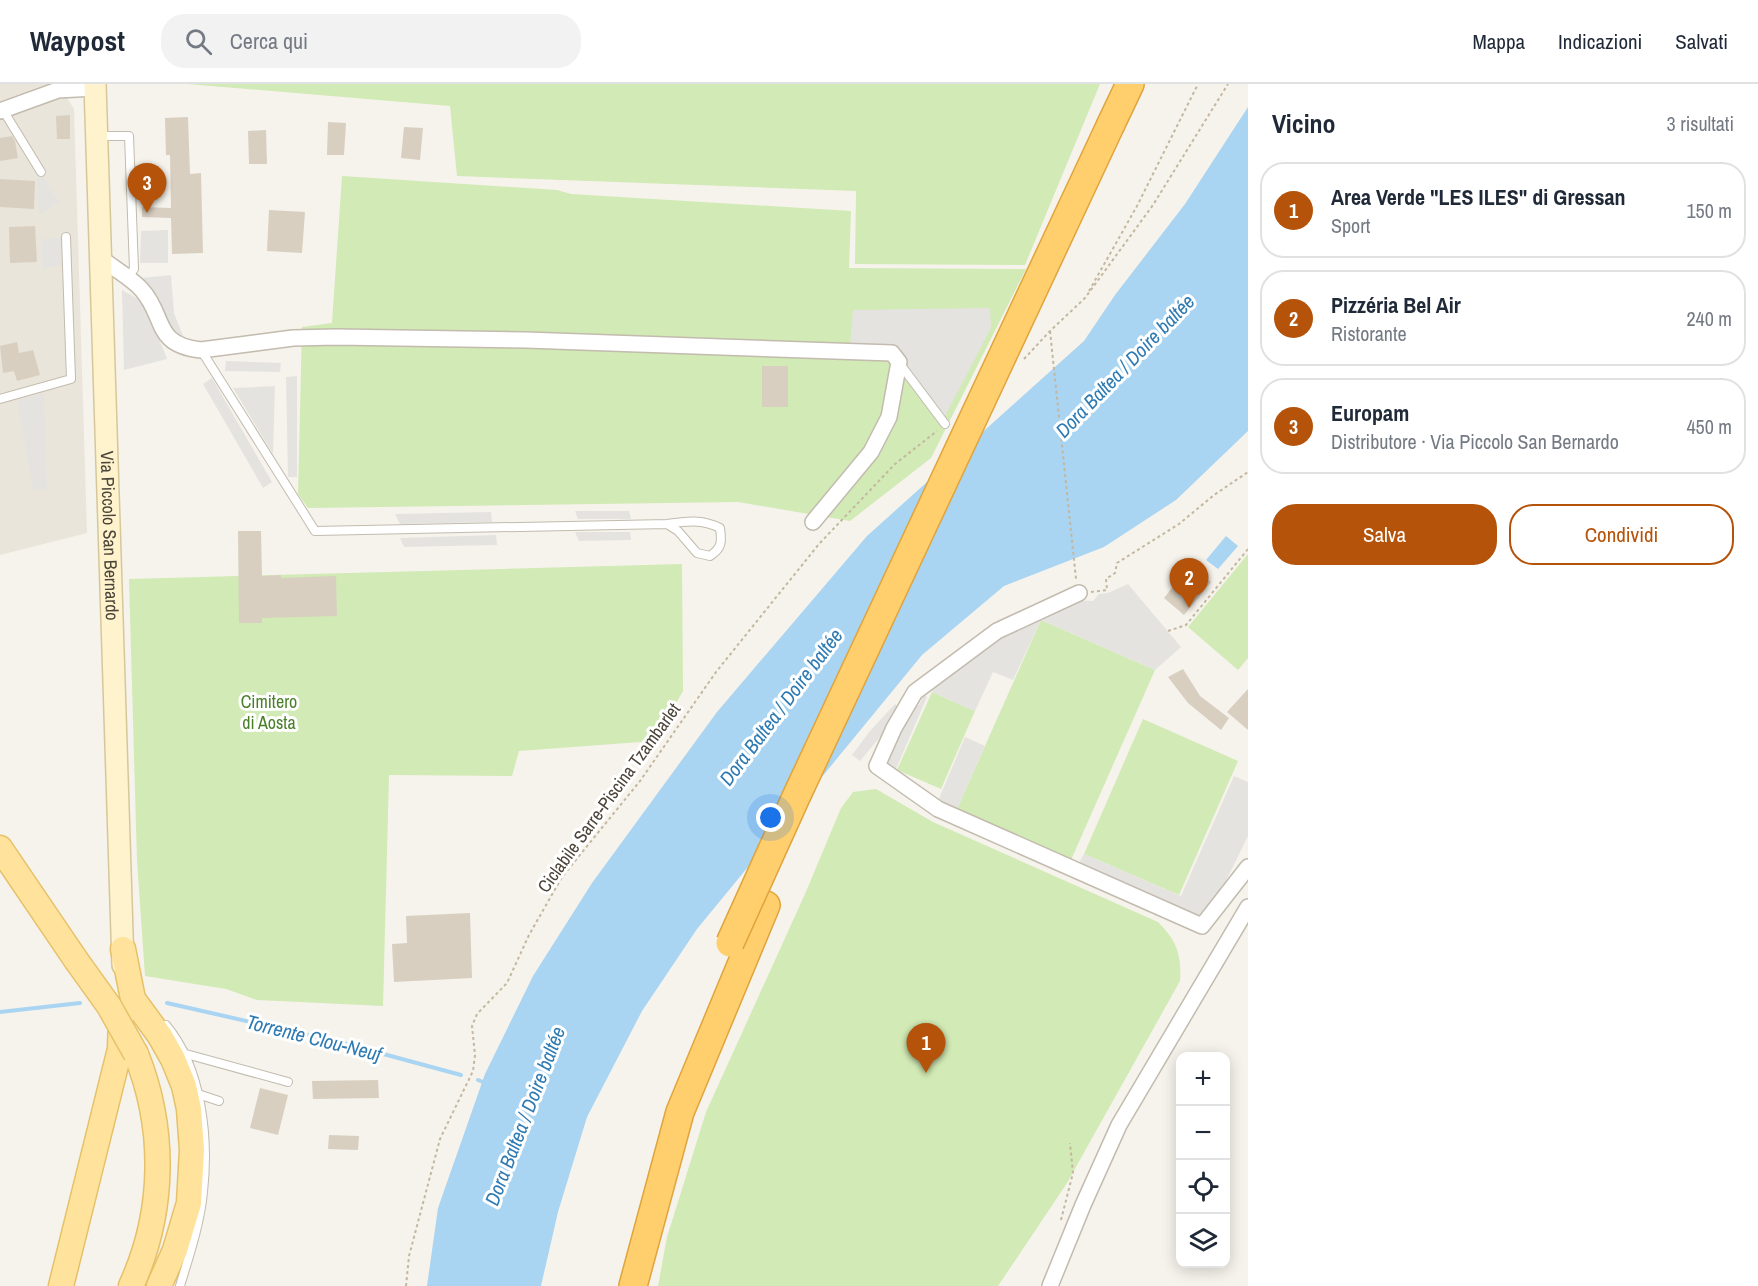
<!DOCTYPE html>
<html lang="it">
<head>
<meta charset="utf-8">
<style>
  body { margin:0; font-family:"Archivo Narrow",sans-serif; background:#f2f2f3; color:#1f2937 }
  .controls { position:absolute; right:18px; bottom:18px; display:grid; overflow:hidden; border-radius:12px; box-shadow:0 3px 15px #0003 }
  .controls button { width:54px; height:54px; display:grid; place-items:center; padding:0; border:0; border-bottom:2px solid #e0e1e3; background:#fff; color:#1f2937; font:30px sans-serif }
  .you { position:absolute; left:771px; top:734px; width:21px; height:21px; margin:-15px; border:4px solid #fff; border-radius:50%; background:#1a73e8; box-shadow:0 0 0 9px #1a73e833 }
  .badge { display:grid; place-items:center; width:39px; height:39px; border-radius:50%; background:#b45309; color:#fff; font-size:20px; font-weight:700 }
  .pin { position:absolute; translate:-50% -50px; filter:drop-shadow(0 2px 3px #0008) }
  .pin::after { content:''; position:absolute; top:32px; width:21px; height:18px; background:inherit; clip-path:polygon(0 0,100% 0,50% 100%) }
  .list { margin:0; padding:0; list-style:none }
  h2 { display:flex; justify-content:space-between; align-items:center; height:78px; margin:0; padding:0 24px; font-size:26px }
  h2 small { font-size:20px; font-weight:400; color:#747a83 }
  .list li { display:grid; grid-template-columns:39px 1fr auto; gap:18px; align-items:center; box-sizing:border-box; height:96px; margin:0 12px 12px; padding:0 12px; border:2px solid #e0e1e3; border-radius:24px }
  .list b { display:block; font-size:22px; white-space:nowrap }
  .list p { margin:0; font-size:20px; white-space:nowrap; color:#747a83 }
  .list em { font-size:20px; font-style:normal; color:#747a83 }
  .actions { display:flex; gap:12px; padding:18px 24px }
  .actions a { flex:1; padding:14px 0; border:2px solid #b45309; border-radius:24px; text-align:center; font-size:21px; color:#b45309 }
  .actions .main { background:#b45309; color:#fff }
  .icon { flex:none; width:33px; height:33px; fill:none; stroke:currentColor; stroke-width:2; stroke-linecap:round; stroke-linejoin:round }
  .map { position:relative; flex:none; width:1248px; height:1202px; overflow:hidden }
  header { display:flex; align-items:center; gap:36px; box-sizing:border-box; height:84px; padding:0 30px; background:#fff; border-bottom:2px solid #e0e1e3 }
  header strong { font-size:28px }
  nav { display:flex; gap:33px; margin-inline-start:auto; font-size:21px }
  .search { width:420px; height:54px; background:#f2f2f3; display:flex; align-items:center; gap:15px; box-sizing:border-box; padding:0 21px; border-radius:24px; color:#747a83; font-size:22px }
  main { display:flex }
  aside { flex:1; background:#fff }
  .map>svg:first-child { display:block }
  .residential { fill:#eae5da }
  .green { fill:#d2eab5 }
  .parking { fill:#e5e3e0 }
  .water { fill:#a9d4f2 }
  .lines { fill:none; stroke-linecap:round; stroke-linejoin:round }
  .stream { stroke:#a9d4f2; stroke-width:4 }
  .building { fill:#d8cfc1 }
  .lane-casing { stroke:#c2bbae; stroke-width:10 }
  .street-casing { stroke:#c2bbae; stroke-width:18 }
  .secondary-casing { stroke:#d6c79b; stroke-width:24 }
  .primary-casing { stroke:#e6c16a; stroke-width:27 }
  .highway-casing { stroke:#e0a43c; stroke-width:30 }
  .path { stroke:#c4b79f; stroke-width:2; stroke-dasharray:3 3; stroke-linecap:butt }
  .lane { stroke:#fff; stroke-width:8 }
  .street { stroke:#fff; stroke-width:15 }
  .secondary { stroke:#fff3cd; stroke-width:21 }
  .primary { stroke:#ffe39c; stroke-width:24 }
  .highway { stroke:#ffcf6e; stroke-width:27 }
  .primary-bridge-casing { stroke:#e6c16a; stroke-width:27; stroke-linecap:butt }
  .highway-bridge-casing { stroke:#e0a43c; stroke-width:30; stroke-linecap:butt }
  .primary-bridge { stroke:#ffe39c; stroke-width:24 }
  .highway-bridge { stroke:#ffcf6e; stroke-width:27 }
  .labels { text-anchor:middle; stroke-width:6; stroke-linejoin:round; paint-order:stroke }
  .street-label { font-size:18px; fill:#4b4439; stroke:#fff }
  .park-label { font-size:18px; fill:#4a7f2a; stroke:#fff }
  .water-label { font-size:20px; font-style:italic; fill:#2e7ab2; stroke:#fff }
</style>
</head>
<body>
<header>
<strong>Waypost</strong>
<div class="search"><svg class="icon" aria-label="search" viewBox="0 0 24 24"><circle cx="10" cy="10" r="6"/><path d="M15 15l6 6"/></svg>Cerca qui</div>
<nav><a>Mappa</a><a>Indicazioni</a><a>Salvati</a></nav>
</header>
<main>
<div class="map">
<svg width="1248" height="1202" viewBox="0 0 1248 1202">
  <rect width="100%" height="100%" fill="#f6f3ec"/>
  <polygon class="residential" points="0,0 58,0 74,25 87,449 0,471"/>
  <g class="green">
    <polygon points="187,0 1100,0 1025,181 855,180 856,107 457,92 450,22"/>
    <polygon points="342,92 557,106 571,110 851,127 849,184 1026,185 931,374 850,437 738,418 308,424 298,410 302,243 332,239"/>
    <polygon points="1248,470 1248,574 1238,586 1188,543"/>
    <polygon points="682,480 683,607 654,657 519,667 512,692 389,691 383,922 257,916 226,905 145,892 137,777 129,495"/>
    <polygon points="1041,536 1155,586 1071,776 957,725"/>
    <polygon points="932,608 975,627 941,705 897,686"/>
    <polygon points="1143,635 1238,677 1179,811 1084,770"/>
    <path d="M 876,705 L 933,738 L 1158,838 C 1176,856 1182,870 1180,897 L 1067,1099 L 998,1202 L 658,1202 L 667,1153 L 706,1028 L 805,810 L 841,724 L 853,708 Z"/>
  </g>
  <g class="parking">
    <polygon points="43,92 59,118 39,131 37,95"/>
    <polygon points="168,146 168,179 140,179 141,147"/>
    <polygon points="63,154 62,181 42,185 42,155"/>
    <polygon points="171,191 174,229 183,252 177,253 142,194"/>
    <polygon points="122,206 145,219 167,275 124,286"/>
    <polygon points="990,224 991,244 945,332 894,264 850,262 853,226"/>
    <polygon points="226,277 281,279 280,288 225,287"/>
    <polygon points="297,292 297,393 288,393 286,293"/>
    <polygon points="212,294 272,398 263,404 203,300"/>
    <polygon points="275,302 273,370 233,304"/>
    <polygon points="44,309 47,405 33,406 17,316"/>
    <polygon points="575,427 629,427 631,435 578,435"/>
    <polygon points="491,428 492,438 400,440 395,430"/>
    <polygon points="575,448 630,448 631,456 579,457"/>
    <polygon points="496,451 497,461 404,463 400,454"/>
    <polygon points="1128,500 1181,563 1155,586 1041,536 1013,596 993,588 975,627 932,608 935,601 1003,551 1036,534 1041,536 1075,516 1093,517 1099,510 1108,509"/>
    <polygon points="924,611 927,613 896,685 886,681 914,620 919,621"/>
    <polygon points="895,620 900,624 892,632 895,635 860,677 852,671 870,647"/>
    <polygon points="965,653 985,662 957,725 938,717"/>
    <polygon points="1234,692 1248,698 1248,752 1220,809 1207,828 1201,831 1190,830 1078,781 1084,770 1181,812"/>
  </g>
  <g class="water">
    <polygon points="1248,23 1248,347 1176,416 1104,463 1004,502 922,571 697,845 642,927 587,1033 558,1128 541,1202 427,1202 438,1124 485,990 533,892 592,799 717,628 867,452 1084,257 1115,211 1185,120"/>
    <polygon points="1226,452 1238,462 1218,485 1206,476"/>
  </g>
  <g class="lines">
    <g class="stream">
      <polyline points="167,919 339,958 461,991"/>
      <polyline points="0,928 80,919"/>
      <polyline points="478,996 483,998"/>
    </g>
  </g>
  <g class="building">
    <polygon points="70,31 70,55 57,55 56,32"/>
    <polygon points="188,33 190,90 201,89 203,169 172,170 171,134 142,133 142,123 171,124 170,71 166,71 165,34"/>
    <polygon points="328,38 346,39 344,71 327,71"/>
    <polygon points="404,43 423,44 420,76 401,74"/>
    <polygon points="266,46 267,80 249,80 248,47"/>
    <polygon points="12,52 15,57 18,74 0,77 0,54"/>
    <polygon points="0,95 35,97 34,125 0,123"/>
    <polygon points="269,126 305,128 302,169 267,167"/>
    <polygon points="35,142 37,178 10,179 9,143"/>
    <polygon points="17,258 19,269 33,266 40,291 17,297 14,287 3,289 0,262"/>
    <rect x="762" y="282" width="26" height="41"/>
    <polygon points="238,447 261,447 262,492 281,491 281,494 336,492 337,532 262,534 262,539 239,539"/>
    <polygon points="1190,481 1211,498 1184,531 1164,514"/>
    <polygon points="1183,585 1200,612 1229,634 1221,646 1188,619 1168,593"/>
    <polygon points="1248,605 1248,646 1227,628"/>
    <polygon points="470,829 472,894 394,898 392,860 407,859 406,832"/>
    <polygon points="378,996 379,1014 313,1015 312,997"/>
    <polygon points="260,1004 288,1011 278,1051 250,1044"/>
    <polygon points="329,1051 359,1052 358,1066 328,1065"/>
  </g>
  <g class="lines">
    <defs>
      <g id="lane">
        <polyline points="3,26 41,88"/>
        <polyline points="100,52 129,52 134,185 128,193"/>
        <path d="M 201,266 L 315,447 L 667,440 C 687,437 702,435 720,444 C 722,458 722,464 710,472 L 697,469 L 678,447 L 667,440"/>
        <polyline points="900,280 945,340"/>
        <polyline points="0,315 71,295 66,153"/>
        <path d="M 166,941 C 202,984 209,1054 203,1108 C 200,1140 189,1172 180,1202"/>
        <polyline points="186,970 288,998"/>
        <polyline points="198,1010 219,1017"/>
      </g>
      <g id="street">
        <polyline points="0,27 58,6 95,4"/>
        <path d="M 101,174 C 113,184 133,195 142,206 C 166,233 153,261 201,266 L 293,254 L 336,253 L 526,256 L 892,269 L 899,278 L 889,333 L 871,368 L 813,438"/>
        <polyline points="1079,509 997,547 915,608 894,644 877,682 938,725 1202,842 1248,783"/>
        <polyline points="1050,1202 1083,1121 1119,1041 1248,823"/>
      </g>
      <g id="secondary">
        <path id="s1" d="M 95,0 L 123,881"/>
      </g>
      <g id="primary">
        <polyline points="0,764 76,876"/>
        <polyline points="123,865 133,915 160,952 173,975 184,1002 189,1025 192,1066 189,1119 175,1166 159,1202"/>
        <polyline points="61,1202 120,965 121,934"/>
        <path d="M 131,1202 C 165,1128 166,1045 136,970"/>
      </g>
      <g id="highway">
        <polyline points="1111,40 1130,0"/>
        <polyline points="633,1202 680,1028 766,821"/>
      </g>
    </defs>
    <use href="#lane" class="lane-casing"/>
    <use href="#street" class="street-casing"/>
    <use href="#secondary" class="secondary-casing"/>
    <use href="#primary" class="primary-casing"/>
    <use href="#highway" class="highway-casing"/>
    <g class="path">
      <polyline points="1089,207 1137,122 1198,0"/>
      <polyline points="1050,247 1076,495"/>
      <polyline points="1024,275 1050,247 1085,214 1153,121 1228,0"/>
      <polyline points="1091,508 1107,506 1106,495 1115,489 1117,479 1179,440 1214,411 1248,388"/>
      <polyline points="1168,547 1186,541 1248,465"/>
      <polyline points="1061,1136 1073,1089 1070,1059"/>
      <polyline points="406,1202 409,1172 440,1055 473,987 475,971 472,942 477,930 507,899 529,851 562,793 640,697 716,588 819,460 895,380 937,347"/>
    </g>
    <use href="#lane" class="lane"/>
    <use href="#street" class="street"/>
    <use href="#secondary" class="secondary"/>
    <use href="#primary" class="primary"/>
    <use href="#highway" class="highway"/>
    <defs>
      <polyline id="primary-bridge" points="76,876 109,922 136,970"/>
      <polyline id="highway-bridge" points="730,859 796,713 1111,40"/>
    </defs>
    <use href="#primary-bridge" class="primary-bridge-casing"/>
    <use href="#highway-bridge" class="highway-bridge-casing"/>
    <use href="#primary-bridge" class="primary-bridge"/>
    <use href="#highway-bridge" class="highway-bridge"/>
  </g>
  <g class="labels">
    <g class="street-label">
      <text dy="6" stroke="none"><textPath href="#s1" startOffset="452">Via Piccolo San Bernardo</textPath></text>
      <text transform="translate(609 714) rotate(-54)" y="6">Ciclabile Sarre-Piscina Tzambarlet</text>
    </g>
    <g class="park-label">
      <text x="269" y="624">Cimitero<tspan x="269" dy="21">di Aosta</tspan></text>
    </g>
    <g class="water-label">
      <text transform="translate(1125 282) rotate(-46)" y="7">Dora Baltea / Doire baltée</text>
      <text transform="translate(781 623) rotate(-53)" y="7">Dora Baltea / Doire baltée</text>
      <text transform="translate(314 954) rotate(14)" y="7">Torrente Clou-Neuf</text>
      <text transform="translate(525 1032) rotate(-69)" y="7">Dora Baltea / Doire baltée</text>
    </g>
  </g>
</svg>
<div class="controls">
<button>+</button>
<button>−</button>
<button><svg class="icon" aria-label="locate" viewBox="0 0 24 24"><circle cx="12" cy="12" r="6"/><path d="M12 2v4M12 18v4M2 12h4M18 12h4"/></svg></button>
<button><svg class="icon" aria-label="layers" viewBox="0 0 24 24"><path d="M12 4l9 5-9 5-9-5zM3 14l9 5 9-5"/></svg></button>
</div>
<div class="you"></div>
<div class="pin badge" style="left:926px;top:989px">1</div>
<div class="pin badge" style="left:1189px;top:524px">2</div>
<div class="pin badge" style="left:147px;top:129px">3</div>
</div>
<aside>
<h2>Vicino<small>3 risultati</small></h2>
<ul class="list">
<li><span class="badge">1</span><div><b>Area Verde &quot;LES ILES&quot; di Gressan</b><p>Sport</p></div><em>150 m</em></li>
<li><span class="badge">2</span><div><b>Pizzéria Bel Air</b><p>Ristorante</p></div><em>240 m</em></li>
<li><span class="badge">3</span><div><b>Europam</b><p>Distributore · Via Piccolo San Bernardo</p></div><em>450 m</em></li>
</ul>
<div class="actions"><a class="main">Salva</a><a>Condividi</a></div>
</aside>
</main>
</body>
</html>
